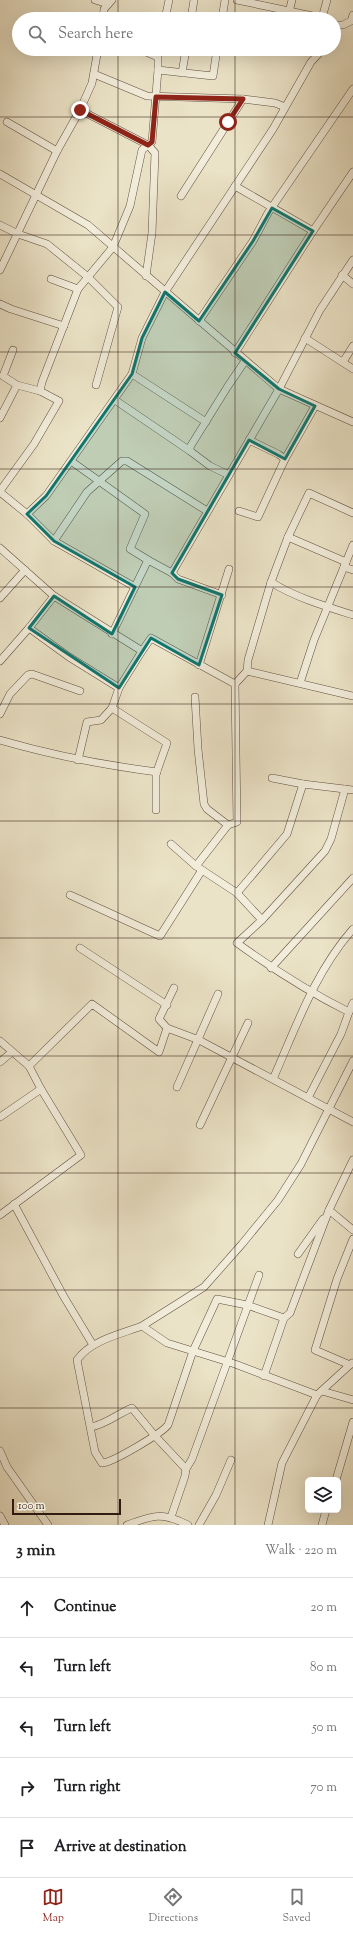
<!DOCTYPE html>
<html lang="en">
<head>
<meta charset="utf-8">
<style>
  body { margin:0; font-family:"Sorts Mill Goudy",serif; background:#f6f6f6; color:#202124 }
  .controls { position:absolute; right:12px; bottom:12px; display:grid; overflow:hidden; border-radius:6px; box-shadow:0 4px 16px #0002 }
  .controls button { width:36px; height:36px; display:grid; place-items:center; padding:0; border:0; border-bottom:1px solid #e0e0e0; background:#fff; color:#202124; font:20px sans-serif }
  .scale { position:absolute; left:12px; bottom:10px; width:109px; box-sizing:border-box; padding-left:4px; border:2px solid #321c12; border-top:0; font-size:11px; line-height:14px; white-space:nowrap; color:#321c12; -webkit-text-stroke:3px #f2eddb; paint-order:stroke }
  .stop { position:absolute; width:12px; height:12px; margin:-9px; border:3px solid #8f2418; border-radius:50%; background:#fff }
  .stop.end { background:#8f2418; border-color:#fff; box-shadow:0 1px 4px #0008 }
  .list { margin:0; padding:0; list-style:none }
  h2 { display:flex; justify-content:space-between; align-items:center; height:52px; margin:0; padding:0 16px; font-size:17px }
  h2 small { font-size:13px; font-weight:400; color:#757577 }
  .list li { display:grid; grid-template-columns:26px 1fr auto; gap:12px; align-items:center; box-sizing:border-box; height:60px; padding:0 16px; border-top:1px solid #e0e0e0 }
  .list b { display:block; font-size:15px; white-space:nowrap }
  .list em { font-size:13px; font-style:normal; color:#757577 }
  .icon { flex:none; width:22px; height:22px; fill:none; stroke:currentColor; stroke-width:2; stroke-linecap:round; stroke-linejoin:round }
  .map { position:relative; flex:none; width:353px; height:1525px; overflow:hidden }
  .search { position:absolute; background:#fff; box-shadow:0 4px 16px #0002; left:12px; right:12px; top:12px; height:44px; display:flex; align-items:center; gap:10px; box-sizing:border-box; padding:0 14px; border-radius:22px; color:#757577; font-size:15px }
  .sheet { height:352px; background:#fff }
  nav { display:flex; justify-content:space-around; align-items:center; box-sizing:border-box; height:56px; border-top:1px solid #e0e0e0; background:#fff; font-size:11px; color:#757577 }
  nav a { display:grid; justify-items:center; gap:2px }
  nav .on { color:#8f2418 }
  .map>svg:first-child { display:block }
  .lines { fill:none; stroke-linecap:round; stroke-linejoin:round }
  .minor-casing { stroke:#604e3f; stroke-width:8 }
  .minor { stroke:#f2eddb; stroke-width:7 }
  .route { stroke:#8f2418; stroke-width:5 }
  .marked { fill:#0f766e; fill-opacity:0.2; stroke:#0f766e; stroke-width:3; stroke-linejoin:round }
  .grid { fill:none; stroke:#321c12; stroke-width:1; stroke-opacity:0.55 }
</style>
</head>
<body>
<div class="map">
<svg width="353" height="1525" viewBox="0 0 353 1525">
  <rect width="100%" height="100%" fill="#ebe3c7"/>
  <filter id="stains"><feTurbulence type="fractalNoise" baseFrequency=".005" numOctaves="4"/><feColorMatrix values="0 0 0 0 .2 0 0 0 0 .09 0 0 0 0 .02 0 0 0 .5 -.17"/></filter>
  <radialGradient id="worn" r=".72"><stop offset=".6" stop-color="#630" stop-opacity="0"/><stop offset="1" stop-color="#630" stop-opacity=".3"/></radialGradient>
  <g class="lines">
    <defs>
      <g id="minor">
        <polyline points="95,0 108,4"/>
        <polyline points="237,0 322,18 327,0"/>
        <polyline points="289,12 292,0"/>
        <polyline points="103,19 104,9 112,0"/>
        <polyline points="165,19 169,0"/>
        <polyline points="191,19 194,0"/>
        <polyline points="222,19 225,0"/>
        <polyline points="334,25 343,25 351,21 353,15"/>
        <polyline points="139,49 158,57 158,70 213,76 217,49"/>
        <polyline points="303,49 318,53"/>
        <polyline points="182,73 186,49"/>
        <polyline points="94,74 147,96 243,99 275,103 285,107"/>
        <polyline points="80,110 148,145 155,153 152,233 146,276"/>
        <polyline points="7,122 57,151"/>
        <polyline points="0,174 88,225 279,389 353,422"/>
        <polyline points="235,186 313,231"/>
        <polyline points="181,196 243,99"/>
        <polyline points="0,225 18,234 47,244 88,277 118,307 96,385"/>
        <polyline points="0,270 57,151 80,110 92,83 98,49"/>
        <polyline points="342,275 353,284"/>
        <polyline points="51,279 78,289"/>
        <polyline points="0,304 11,309 64,326"/>
        <polyline points="199,321 253,241 268,213 353,89"/>
        <polyline points="305,338 353,369"/>
        <polyline points="235,353 313,231 353,172"/>
        <polyline points="343,362 353,346"/>
        <polyline points="132,374 206,422"/>
        <polyline points="40,391 42,382 78,289 113,247 130,206 142,150 152,142 158,70"/>
        <polyline points="115,400 190,451"/>
        <polyline points="0,418 17,385"/>
        <polyline points="249,440 278,454 285,459"/>
        <polyline points="71,461 145,514 130,549 148,560"/>
        <polyline points="229,475 210,466 190,451 190,447 228,386 245,361"/>
        <polyline points="0,491 34,444 59,401 40,391 17,385 3,376 13,350"/>
        <polyline points="0,492 27,514 54,541 135,587"/>
        <polyline points="239,511 258,517 285,459 315,406"/>
        <polyline points="27,514 46,496 132,374 142,338 165,292 273,129 311,62 323,49"/>
        <polyline points="288,537 346,562"/>
        <polyline points="54,541 87,492 122,461 127,461 207,511"/>
        <polyline points="0,548 54,596 142,651 151,638 235,684 247,671 353,696"/>
        <polyline points="344,567 353,570"/>
        <polyline points="172,573 178,579 222,595"/>
        <path d="M 271,582 C 294,597 327,607 353,615"/>
        <polyline points="0,598 25,570"/>
        <polyline points="29,628 69,657 119,688"/>
        <polyline points="112,634 148,560 172,573 279,389 320,310 353,260"/>
        <polyline points="0,661 29,628 54,596"/>
        <polyline points="199,665 229,569"/>
        <polyline points="247,671 248,660 271,582 288,537 309,493 353,513"/>
        <polyline points="300,683 314,640 353,545"/>
        <polyline points="235,684 237,822 228,825 196,866 237,893 287,834 303,784 353,790"/>
        <polyline points="195,697 198,749 204,804 207,809 228,825"/>
        <polyline points="112,708 167,743 156,774 156,810"/>
        <polyline points="0,714 10,694 28,675 32,674 80,691"/>
        <path d="M 0,740 C 52,755 103,765 157,772"/>
        <polyline points="78,760 87,722 101,720 112,708 119,688 142,651"/>
        <polyline points="272,778 303,784"/>
        <polyline points="171,844 196,866"/>
        <path d="M 237,893 L 262,920 L 237,943 C 273,969 309,992 349,1012 L 341,1034 L 308,1098"/>
        <polyline points="70,895 160,936 202,870"/>
        <polyline points="262,920 325,851 331,839 345,789"/>
        <polyline points="80,948 167,1005"/>
        <polyline points="271,968 353,878"/>
        <polyline points="349,1012 353,1003"/>
        <polyline points="167,1028 159,1019 174,988"/>
        <polyline points="0,1041 29,1066 92,1004 159,1052 167,1028 199,1040 353,1122"/>
        <polyline points="0,1062 12,1052"/>
        <path d="M 273,1079 C 296,1027 315,972 353,929"/>
        <polyline points="177,1087 218,994"/>
        <polyline points="0,1117 41,1089 29,1066"/>
        <polyline points="200,1125 248,1023"/>
        <polyline points="353,1160 329,1210 353,1230"/>
        <polyline points="14,1204 64,1297 93,1345"/>
        <polyline points="0,1215 81,1155 41,1089"/>
        <polyline points="298,1254 323,1219"/>
        <path d="M 142,1326 C 121,1334 91,1340 77,1360 L 95,1452 L 102,1463 C 112,1463 162,1433 168,1425 L 193,1351 L 217,1299 L 247,1305 L 284,1318"/>
        <polyline points="350,1365 315,1350 337,1279 353,1239"/>
        <polyline points="264,1376 284,1318 290,1313 329,1210"/>
        <polyline points="322,1391 353,1400"/>
        <polyline points="317,1395 352,1363"/>
        <path d="M 91,1427 C 105,1425 119,1413 132,1408 L 155,1436 L 186,1469"/>
        <polyline points="0,1451 7,1467 48,1525"/>
        <polyline points="336,1480 353,1422"/>
        <polyline points="0,1516 5,1525"/>
        <polyline points="171,1517 185,1476 186,1469 192,1459 259,1275"/>
        <path d="M 127,1525 C 153,1515 162,1512 188,1525"/>
        <polyline points="199,1525 216,1495 231,1460"/>
        <polyline points="268,1525 282,1463 317,1395 235,1364 167,1343 142,1326 204,1287 242,1244 278,1200 301,1164 353,1061"/>
        <polyline points="322,1525 326,1510"/>
      </g>
    </defs>
    <use href="#minor" class="minor-casing"/>
    <use href="#minor" class="minor"/>
  </g>
  <g class="lines">
    <polyline class="route" points="80,110 148,145 152,142 156,97 243,99 228,122"/>
  </g>
  <path class="marked" d="M 272,208 L 313,231 L 235,353 L 279,389 L 315,406 L 285,459 L 249,440 L 172,573 L 178,579 L 222,595 L 199,665 L 151,638 L 119,688 L 29,628 L 54,596 L 112,634 L 135,587 L 54,541 L 27,514 L 46,496 L 132,374 L 142,338 L 165,292 L 199,321 L 253,241 Z"/>
  <path class="grid" d="M 118,0 L 118,19M 235,0 L 235,19M 118,49 L 118,1525M 235,49 L 235,1525M 0,117 L 353,117M 0,235 L 353,235M 0,352 L 353,352M 0,469 L 353,469M 0,587 L 353,587M 0,704 L 353,704M 0,821 L 353,821M 0,938 L 353,938M 0,1056 L 353,1056M 0,1173 L 353,1173M 0,1290 L 353,1290M 0,1408 L 353,1408"/>
  <rect width="100%" height="100%" filter="url(#stains)"/>
  <rect width="100%" height="100%" fill="url(#worn)"/>
</svg>
<div class="controls">
<button><svg class="icon" aria-label="layers" viewBox="0 0 24 24"><path d="M12 4l9 5-9 5-9-5zM3 14l9 5 9-5"/></svg></button>
</div>
<div class="scale">100 m</div>
<div class="stop" style="left:228px;top:122px"></div>
<div class="stop end" style="left:80px;top:110px"></div>
<div class="search"><svg class="icon" aria-label="search" viewBox="0 0 24 24"><circle cx="10" cy="10" r="6"/><path d="M15 15l6 6"/></svg>Search here</div>
</div>
<section class="sheet">
<h2>3 min<small>Walk · 220 m</small></h2>
<ul class="list">
<li><svg class="icon" aria-label="ahead" viewBox="0 0 24 24"><path d="M12 20V5M6 11l6-6 6 6"/></svg><div><b>Continue</b></div><em>20 m</em></li>
<li><svg class="icon" aria-label="left" viewBox="0 0 24 24"><path d="M17 20v-9H6M10 6l-5 5 5 5"/></svg><div><b>Turn left</b></div><em>80 m</em></li>
<li><svg class="icon" aria-label="left" viewBox="0 0 24 24"><path d="M17 20v-9H6M10 6l-5 5 5 5"/></svg><div><b>Turn left</b></div><em>50 m</em></li>
<li><svg class="icon" aria-label="right" viewBox="0 0 24 24"><path d="M7 20v-9h11M14 6l5 5-5 5"/></svg><div><b>Turn right</b></div><em>70 m</em></li>
<li><svg class="icon" aria-label="arrive" viewBox="0 0 24 24"><path d="M6 21V4h12l-3 4 3 4H6"/></svg><div><b>Arrive at destination</b></div></li>
</ul>
</section>
<nav>
<a class="on"><svg class="icon" aria-label="map" viewBox="0 0 24 24"><path d="M3 6l6-2 6 2 6-2v14l-6 2-6-2-6 2zM9 4v14M15 6v14"/></svg>Map</a>
<a><svg class="icon" aria-label="directions" viewBox="0 0 24 24"><path d="M12 3l9 9-9 9-9-9zM9 14v-3h6M13 9l2 2-2 2"/></svg>Directions</a>
<a><svg class="icon" aria-label="saved" viewBox="0 0 24 24"><path d="M7 4h10v16l-5-4-5 4z"/></svg>Saved</a>
</nav>
</body>
</html>
